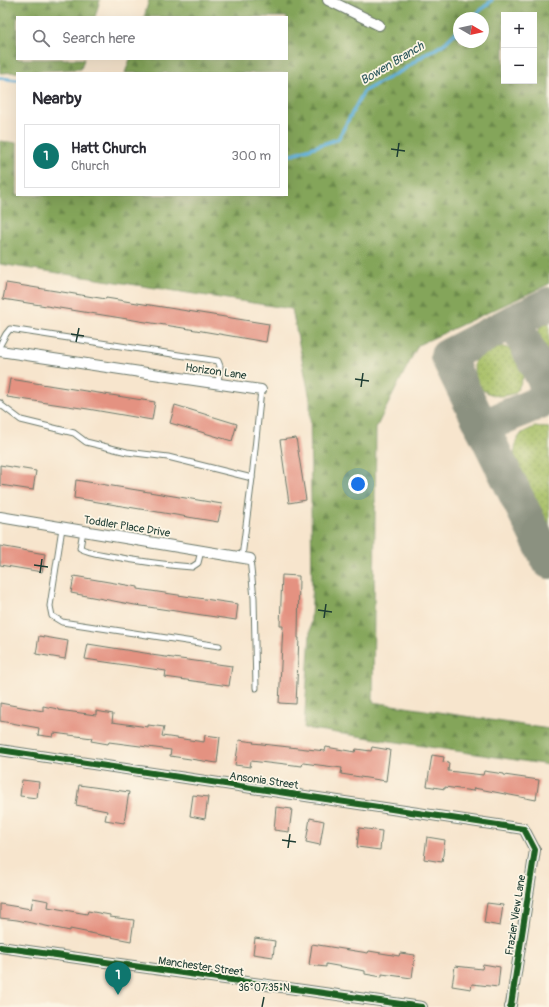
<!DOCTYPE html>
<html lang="en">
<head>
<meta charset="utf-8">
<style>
  body { margin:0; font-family:Pangolin,sans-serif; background:#f7f7f7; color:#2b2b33 }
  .controls { position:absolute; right:12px; top:12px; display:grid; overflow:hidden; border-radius:0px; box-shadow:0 4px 16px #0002 }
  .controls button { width:36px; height:36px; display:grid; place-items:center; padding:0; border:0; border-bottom:1px solid #e1e1e2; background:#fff; color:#2b2b33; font:20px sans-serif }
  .compass { position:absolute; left:453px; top:12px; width:36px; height:36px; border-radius:50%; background:#fff; box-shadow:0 4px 16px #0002; rotate:99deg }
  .you { position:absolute; left:358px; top:484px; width:14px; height:14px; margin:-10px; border:3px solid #fff; border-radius:50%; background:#1a73e8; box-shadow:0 0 0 6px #1a73e833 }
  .badge { display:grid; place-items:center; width:26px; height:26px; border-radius:50%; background:#0f766e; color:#fff; font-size:13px; font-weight:700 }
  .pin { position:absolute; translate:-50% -33px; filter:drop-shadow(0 1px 2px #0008) }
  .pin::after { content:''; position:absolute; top:21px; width:14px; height:12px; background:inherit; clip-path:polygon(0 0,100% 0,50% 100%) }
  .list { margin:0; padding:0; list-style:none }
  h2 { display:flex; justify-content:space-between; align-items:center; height:52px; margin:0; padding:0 16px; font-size:17px }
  h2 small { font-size:13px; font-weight:400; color:#7c7c81 }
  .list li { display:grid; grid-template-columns:26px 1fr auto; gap:12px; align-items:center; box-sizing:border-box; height:64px; margin:0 8px 8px; padding:0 8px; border:1px solid #e1e1e2; border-radius:0px }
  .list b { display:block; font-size:15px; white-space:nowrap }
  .list p { margin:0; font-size:13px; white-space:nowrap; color:#7c7c81 }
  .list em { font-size:13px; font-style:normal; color:#7c7c81 }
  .icon { flex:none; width:22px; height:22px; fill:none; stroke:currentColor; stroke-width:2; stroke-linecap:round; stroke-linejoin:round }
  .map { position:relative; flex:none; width:549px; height:1007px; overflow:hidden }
  .search { position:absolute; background:#fff; box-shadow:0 4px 16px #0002; left:16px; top:16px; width:272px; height:44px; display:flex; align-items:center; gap:10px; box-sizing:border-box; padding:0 14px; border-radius:0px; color:#7c7c81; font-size:15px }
  .panel { position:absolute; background:#fff; box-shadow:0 4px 16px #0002; left:16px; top:72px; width:272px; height:124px; border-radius:0px }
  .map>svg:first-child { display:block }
  .grass { fill:url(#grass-dots); stroke:#627e4c }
  .forest { fill:url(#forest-firs); stroke:#527147; fill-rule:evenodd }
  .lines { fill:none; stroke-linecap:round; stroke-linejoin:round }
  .stream { stroke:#60b0db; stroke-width:3.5 }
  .taxiway { stroke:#8b9180; stroke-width:34 }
  .building { fill:#e49281 }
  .service-casing { stroke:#6b786a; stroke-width:7 }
  .minor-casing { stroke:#6b786a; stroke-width:12 }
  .service { stroke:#fff; stroke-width:5 }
  .minor { stroke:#fff; stroke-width:10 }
  .cycleway-casing { stroke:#fcf5e5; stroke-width:8 }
  .cycleway { stroke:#1b5e20; stroke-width:6 }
  .ticks { fill:none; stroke:#1f3d34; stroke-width:1.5 }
  .labels { text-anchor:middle; stroke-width:3.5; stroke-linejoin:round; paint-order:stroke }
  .street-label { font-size:11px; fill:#1f3d34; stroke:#fcf5e5 }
  .water-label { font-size:12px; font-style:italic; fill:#2f5a5e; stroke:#fcf5e5 }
  .ticks-label { font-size:10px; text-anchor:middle; fill:#1f3d34; stroke:#fcf5e5; stroke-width:3.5; stroke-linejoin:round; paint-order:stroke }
</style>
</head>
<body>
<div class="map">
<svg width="549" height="1007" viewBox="0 0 549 1007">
  <defs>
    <pattern id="grass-dots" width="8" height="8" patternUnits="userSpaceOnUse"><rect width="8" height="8" fill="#a5be64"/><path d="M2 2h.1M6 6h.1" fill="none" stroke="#869c53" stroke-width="1.8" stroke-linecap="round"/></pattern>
    <pattern id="forest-firs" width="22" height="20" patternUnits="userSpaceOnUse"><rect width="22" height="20" fill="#84a55a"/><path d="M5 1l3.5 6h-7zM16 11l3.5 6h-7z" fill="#6b884b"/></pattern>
  </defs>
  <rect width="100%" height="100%" fill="#fcf5e5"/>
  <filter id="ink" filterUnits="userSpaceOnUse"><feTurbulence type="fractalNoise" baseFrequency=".025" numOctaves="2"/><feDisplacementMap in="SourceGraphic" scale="8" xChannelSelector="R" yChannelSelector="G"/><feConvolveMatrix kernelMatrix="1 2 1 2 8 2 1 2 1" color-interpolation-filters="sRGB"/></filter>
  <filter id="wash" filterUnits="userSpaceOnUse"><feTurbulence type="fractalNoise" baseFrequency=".012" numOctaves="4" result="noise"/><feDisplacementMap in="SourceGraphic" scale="16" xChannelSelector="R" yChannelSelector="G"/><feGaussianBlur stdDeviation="0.9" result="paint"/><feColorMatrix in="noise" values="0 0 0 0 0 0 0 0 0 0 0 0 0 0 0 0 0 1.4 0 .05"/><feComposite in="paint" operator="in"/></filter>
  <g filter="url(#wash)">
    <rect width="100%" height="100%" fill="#f7e5cd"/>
    <g class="grass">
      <polygon points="549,316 549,369 537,344 540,326"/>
      <path d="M 497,346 C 512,347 524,357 524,372 C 523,380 519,387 515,393 C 510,394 505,396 500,396 C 494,396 487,393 482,389 C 476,383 472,369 475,360 C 478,351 489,347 497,346 Z"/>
      <polygon points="534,427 549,428 549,528 514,458 516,441 522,433"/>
    </g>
    <g class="forest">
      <polygon points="0,0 100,0 95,17 17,17 17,59 84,59 81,69 0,73"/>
      <path d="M 149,0 L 549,0 L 549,284 L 418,345 L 376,428 L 373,702 L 549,729 L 549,765 L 304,728 L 312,601 L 310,399 L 292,309 L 0,264 L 0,141 L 17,143 L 17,195 L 287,195 L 287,73 L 125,73 L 130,59 L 287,59 L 287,17 L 144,17 ZM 504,15 L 534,15 L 534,81 L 504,81 ZM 459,18 L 483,18 L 483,42 L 459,42 Z"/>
    </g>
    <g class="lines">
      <g class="stream">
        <polyline points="472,18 492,0"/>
        <polyline points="0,78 17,80"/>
        <polyline points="287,156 338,139 364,91 403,70 428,52 434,50 445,43 459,29"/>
      </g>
      <g class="taxiway">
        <polyline points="549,304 514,321 447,356 549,562"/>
        <polyline points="514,321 549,390"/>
        <polyline points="482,427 549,398"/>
      </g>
    </g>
    <g id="blocks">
      <g class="building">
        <polygon points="6,283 106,299 106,298 269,324 266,342 202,331 3,299"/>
        <polygon points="10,379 155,402 152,420 88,409 7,397"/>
        <polygon points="175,405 237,424 232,441 170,423"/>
        <polygon points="296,438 306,500 289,503 280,440"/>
        <polygon points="0,465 36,471 33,490 0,485"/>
        <polygon points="76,480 222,504 218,522 74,498"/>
        <polygon points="0,546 45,554 42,572 0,565"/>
        <polygon points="282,575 299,576 298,638 299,638 296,704 279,703 283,626 280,626"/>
        <polygon points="74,576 138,587 138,589 238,604 236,620 135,605 71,593"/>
        <polygon points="39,636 68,641 65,659 36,654"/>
        <polygon points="88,644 151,654 151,655 232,666 229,686 165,677 166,671 85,659"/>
        <polygon points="0,703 43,711 43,706 58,709 58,710 96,715 96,711 113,714 112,722 148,727 148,725 164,727 162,736 204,742 205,735 220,737 217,763 170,756 171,750 109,742 108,744 91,741 92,738 54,733 53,737 38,735 39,728 0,721"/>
        <polygon points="239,740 254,742 253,743 325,751 326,747 355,752 356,749 371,751 372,747 390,750 386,781 341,774 342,768 303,763 302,766 277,763 276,764 251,761 250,767 235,765"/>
        <polygon points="432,755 444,757 443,762 449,763 448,771 483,775 484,771 504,774 504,775 539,780 536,800 474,788 473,791 445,787 445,789 427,786"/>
        <polygon points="22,780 39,782 37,798 20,796"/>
        <polygon points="79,785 129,792 124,823 105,820 107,811 76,805"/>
        <polygon points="193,795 208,797 205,819 190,816"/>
        <polygon points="276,807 292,809 289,832 274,830"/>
        <polygon points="310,818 324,821 320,845 306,842"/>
        <polygon points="359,828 382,831 380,850 357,847"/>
        <polygon points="427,837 445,840 442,862 424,859"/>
        <polygon points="33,898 49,901 48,907 87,914 88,911 110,915 110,917 134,920 131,941 70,929 70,931 17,920 0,918 0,904 31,909"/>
        <polygon points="487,903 503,905 500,926 484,923"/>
        <polygon points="255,938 275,941 273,957 253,954"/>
        <polygon points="312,944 368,953 369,951 399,956 400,953 415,955 412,978 382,974 382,977 365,974 365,971 326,964 326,967 309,965"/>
        <polygon points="483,964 500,967 498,987 472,984 471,989 452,986 455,966 482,969"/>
      </g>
    </g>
  </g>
  <g filter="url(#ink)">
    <use href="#blocks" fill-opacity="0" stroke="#6b786a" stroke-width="1"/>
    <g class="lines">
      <defs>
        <g id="service">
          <polyline points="0,345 6,334 10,329 218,361 220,366 218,383"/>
          <polyline points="0,403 1,405 21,420 74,433 86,442 127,452 168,457 252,478"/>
          <polyline points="62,528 50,606 52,616 62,622 219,646"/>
          <path d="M 83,531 L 80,548 C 89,553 100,554 110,556 C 137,561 165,565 192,567 L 198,563 L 201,551"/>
          <polyline points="242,557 252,478 261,390"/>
          <polyline points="250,559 254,598 256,688"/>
        </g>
        <g id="minor">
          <polyline points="328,0 379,25"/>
          <polyline points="0,351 261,390"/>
          <polyline points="0,517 250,559"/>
          <polyline points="0,750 524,829 535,850 511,1005 510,1007"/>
          <polyline points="0,947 422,1007"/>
        </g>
      </defs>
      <use href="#service" class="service-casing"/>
      <use href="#minor" class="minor-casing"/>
      <use href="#service" class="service"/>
      <use href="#minor" class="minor"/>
      <defs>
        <g id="cycleway">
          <polyline points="0,750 524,829 535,850 511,1005 510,1007"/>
          <polyline points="0,947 422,1007"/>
        </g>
      </defs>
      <use href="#cycleway" class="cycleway-casing"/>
      <use href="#cycleway" class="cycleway"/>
    </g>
  </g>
  <path class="ticks" d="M 391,149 L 405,151M 397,157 L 399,143M 71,334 L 84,336M 76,342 L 79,328M 355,379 L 369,381M 361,387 L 363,373M 34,565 L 48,567M 40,573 L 42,559M 318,610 L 332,612M 324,618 L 326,604M 282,840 L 296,842M 288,848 L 290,834M 262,1007 L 264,997"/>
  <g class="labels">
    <g class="street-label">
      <text transform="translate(216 371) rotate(8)" y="4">Horizon Lane</text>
      <text transform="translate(127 526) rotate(9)" y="4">Toddler Place Drive</text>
      <text transform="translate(264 780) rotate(8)" y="4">Ansonia Street</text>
      <text transform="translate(515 915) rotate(-81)" y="4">Frazier View Lane</text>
      <text transform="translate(201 966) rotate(8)" y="4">Manchester Street</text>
    </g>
    <g class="water-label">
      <text transform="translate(392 63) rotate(-31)" y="4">Bowen Branch</text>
    </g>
  </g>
  <g class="ticks-label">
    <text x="264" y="991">36°07'35"N</text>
  </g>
</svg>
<div class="controls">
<button>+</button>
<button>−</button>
</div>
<svg class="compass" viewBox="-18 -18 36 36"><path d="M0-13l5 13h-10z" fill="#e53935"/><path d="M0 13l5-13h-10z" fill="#7c7c81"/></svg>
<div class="you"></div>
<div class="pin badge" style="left:118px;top:995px">1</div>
<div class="search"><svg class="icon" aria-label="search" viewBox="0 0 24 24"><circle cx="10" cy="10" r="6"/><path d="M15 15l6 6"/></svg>Search here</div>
<section class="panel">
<h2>Nearby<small></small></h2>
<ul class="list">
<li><span class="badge">1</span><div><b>Hatt Church</b><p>Church</p></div><em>300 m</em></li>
</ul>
</section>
</div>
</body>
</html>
